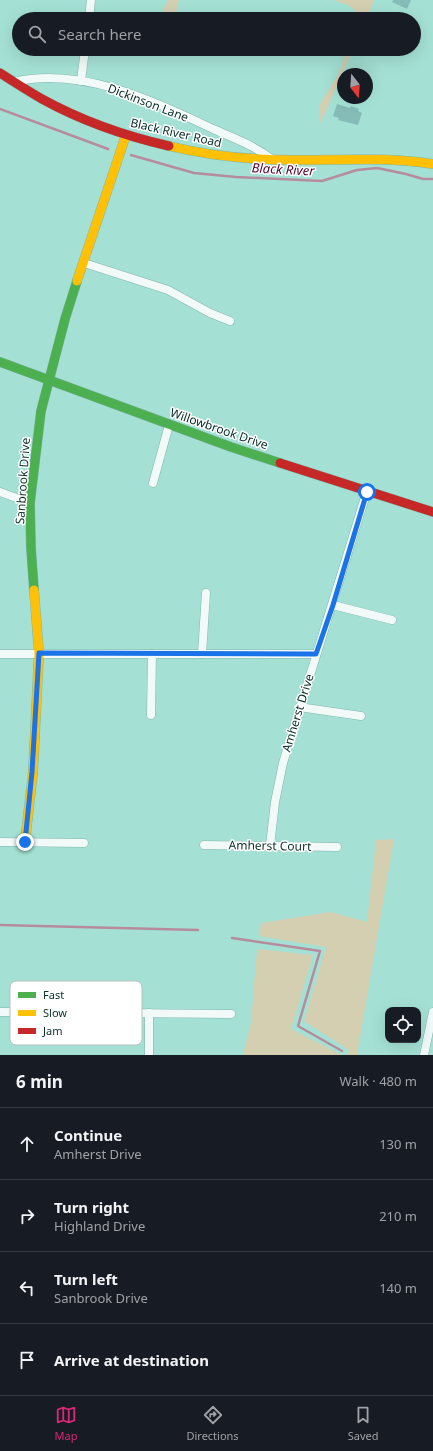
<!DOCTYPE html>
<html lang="en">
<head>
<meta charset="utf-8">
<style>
  body { margin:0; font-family:"Noto Sans",sans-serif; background:#242831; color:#f1f3f6 }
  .controls { position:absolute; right:12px; bottom:12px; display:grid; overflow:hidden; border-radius:8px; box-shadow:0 4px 16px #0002 }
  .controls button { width:36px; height:36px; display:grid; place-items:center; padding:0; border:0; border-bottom:1px solid #363941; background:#171b24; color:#f1f3f6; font:20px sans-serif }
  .compass { position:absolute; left:337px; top:68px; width:36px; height:36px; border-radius:50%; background:#171b24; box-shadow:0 4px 16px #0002; rotate:163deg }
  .stop { position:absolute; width:12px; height:12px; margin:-9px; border:3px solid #1a73e8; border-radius:50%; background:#fff }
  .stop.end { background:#1a73e8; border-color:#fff; box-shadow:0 1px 4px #0008 }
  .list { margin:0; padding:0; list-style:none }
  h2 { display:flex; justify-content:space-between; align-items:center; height:52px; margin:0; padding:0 16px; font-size:17px }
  h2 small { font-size:13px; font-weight:400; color:#9ea1a6 }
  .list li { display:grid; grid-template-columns:26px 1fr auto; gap:12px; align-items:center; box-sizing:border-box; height:72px; padding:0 16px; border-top:1px solid #363941 }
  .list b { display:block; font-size:15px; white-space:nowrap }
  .list p { margin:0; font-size:13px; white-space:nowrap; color:#9ea1a6 }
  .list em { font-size:13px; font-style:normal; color:#9ea1a6 }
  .icon { flex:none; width:22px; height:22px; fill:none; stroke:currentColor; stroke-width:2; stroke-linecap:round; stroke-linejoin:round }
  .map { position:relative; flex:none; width:433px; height:1055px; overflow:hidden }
  .search { position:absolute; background:#171b24; box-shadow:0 4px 16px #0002; left:12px; right:12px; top:12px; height:44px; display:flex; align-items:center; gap:10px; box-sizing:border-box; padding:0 14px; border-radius:22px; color:#9ea1a6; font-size:15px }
  .sheet { height:340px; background:#171b24 }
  nav { display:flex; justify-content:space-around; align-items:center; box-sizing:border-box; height:56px; border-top:1px solid #363941; background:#171b24; font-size:11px; color:#9ea1a6 }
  nav a { display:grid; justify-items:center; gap:2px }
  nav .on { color:#db2777 }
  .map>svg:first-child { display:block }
  .green { fill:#d5cfb1 }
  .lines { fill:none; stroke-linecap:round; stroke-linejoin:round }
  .stream { stroke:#b68c9d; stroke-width:2.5 }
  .building { fill:#85bcb7 }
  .street-casing { stroke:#83b5ab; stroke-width:9 }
  .fast-casing { stroke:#83b5ab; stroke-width:10 }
  .slow-casing { stroke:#83b5ab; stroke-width:10 }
  .jam-casing { stroke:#83b5ab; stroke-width:10 }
  .street { stroke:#f1faf9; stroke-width:8 }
  .fast { stroke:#4caf50; stroke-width:9 }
  .slow { stroke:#ffc107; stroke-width:9 }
  .jam { stroke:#c62828; stroke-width:9 }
  .route { stroke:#1a73e8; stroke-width:5 }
  .labels { text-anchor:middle; stroke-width:3; stroke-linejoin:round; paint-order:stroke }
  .street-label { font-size:12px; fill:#092f28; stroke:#fff }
  .water-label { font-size:13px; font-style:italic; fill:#57042d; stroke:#fff }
  .key { fill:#fff; stroke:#b5c1be; stroke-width:1 }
  .key-label { font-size:11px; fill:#092f28 }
</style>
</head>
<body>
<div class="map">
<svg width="433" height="1055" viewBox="0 0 433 1055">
  <rect width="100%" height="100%" fill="#a4e1d4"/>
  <g class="green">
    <polygon points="168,0 179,0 174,19 159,19"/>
    <polygon points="333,0 374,0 367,19 357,19 356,11 348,5"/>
    <polygon points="347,49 353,49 320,124 320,104 339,73"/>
    <polygon points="394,839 357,1055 346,1055 349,1050 304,1021 326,947 259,936 261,923 331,912 367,922 376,840"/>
    <polygon points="257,949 313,955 291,1029 342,1055 243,1055 251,1023"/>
  </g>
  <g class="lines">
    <g class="stream">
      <polyline points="0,109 108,149"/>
      <polyline points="131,155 194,173 236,177 322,181 357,170 377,168 406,174 423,179 433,179"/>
      <polyline points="0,925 198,930"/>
      <polyline points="232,938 320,951 298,1026 342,1051"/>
    </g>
  </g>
  <g class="building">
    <polygon points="393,0 411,0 407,9 392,2"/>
    <polygon points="337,104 350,108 351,106 359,109 358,111 362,113 358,125 338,120 339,118 333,116"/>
  </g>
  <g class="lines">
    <defs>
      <g id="street">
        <polyline points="89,19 91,0"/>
        <polyline points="81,81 85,49"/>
        <path d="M 14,82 C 80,66 155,101 213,129 C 234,138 255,146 273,160"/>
        <polyline points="84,263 168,290 210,313 230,321"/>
        <polyline points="153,483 169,425"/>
        <polyline points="0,492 30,503"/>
        <polyline points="333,605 392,620"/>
        <polyline points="0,654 316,654"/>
        <polyline points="202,654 206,593"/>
        <polyline points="299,707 361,716"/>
        <polyline points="151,715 152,654"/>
        <polyline points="0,842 84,843"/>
        <polyline points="204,845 337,847"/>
        <polyline points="270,846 275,802 283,763 367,491"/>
        <polyline points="0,1012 231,1014"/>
        <polyline points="149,1013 149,1055"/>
        <polyline points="424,1055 433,1012"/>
      </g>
      <g id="fast">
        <polyline points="0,362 231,447 280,463"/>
        <polyline points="34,590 31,548 30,503 41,411 65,319 77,281"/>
      </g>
      <g id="slow">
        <path d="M 169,146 C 210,156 251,160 293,160 C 340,160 386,157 433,164"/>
        <polyline points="77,281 126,135"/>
        <polyline points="25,842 33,772 39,653 34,590"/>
      </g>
      <g id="jam">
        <path d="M 0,73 C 14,82 28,91 42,99 C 82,121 125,136 169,146"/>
        <polyline points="280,463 433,512"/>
      </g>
    </defs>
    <use href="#street" class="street-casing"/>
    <use href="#fast" class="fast-casing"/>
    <use href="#slow" class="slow-casing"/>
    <use href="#jam" class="jam-casing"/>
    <use href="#street" class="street"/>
    <use href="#fast" class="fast"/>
    <use href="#slow" class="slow"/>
    <use href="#jam" class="jam"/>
  </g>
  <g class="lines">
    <polyline class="route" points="25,842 32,772 39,653 316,654 333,605 367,492"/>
  </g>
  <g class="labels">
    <g class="street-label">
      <text transform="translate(148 103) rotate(21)" y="4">Dickinson Lane</text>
      <text transform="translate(176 133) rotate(13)" y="4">Black River Road</text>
      <text transform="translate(219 429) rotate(19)" y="4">Willowbrook Drive</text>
      <text transform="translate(23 481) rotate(-86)" y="4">Sanbrook Drive</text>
      <text transform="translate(298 713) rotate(-73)" y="4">Amherst Drive</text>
      <text transform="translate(270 846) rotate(1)" y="4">Amherst Court</text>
    </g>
    <g class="water-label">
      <text transform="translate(283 169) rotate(3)" y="5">Black River</text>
    </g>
  </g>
  <rect x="10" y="981" width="132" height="64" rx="6" class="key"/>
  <rect x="18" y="992" width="18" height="6" fill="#4caf50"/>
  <rect x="18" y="1010" width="18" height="6" fill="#ffc107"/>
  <rect x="18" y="1028" width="18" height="6" fill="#c62828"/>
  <g class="key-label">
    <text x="43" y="999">Fast</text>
    <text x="43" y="1017">Slow</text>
    <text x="43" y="1035">Jam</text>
  </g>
</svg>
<div class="controls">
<button><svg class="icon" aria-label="locate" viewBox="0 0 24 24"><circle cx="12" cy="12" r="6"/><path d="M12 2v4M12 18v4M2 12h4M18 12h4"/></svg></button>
</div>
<svg class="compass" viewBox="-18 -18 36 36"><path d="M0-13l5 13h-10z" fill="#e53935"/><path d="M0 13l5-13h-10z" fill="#9ea1a6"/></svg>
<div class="stop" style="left:367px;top:492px"></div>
<div class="stop end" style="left:25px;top:842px"></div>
<div class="search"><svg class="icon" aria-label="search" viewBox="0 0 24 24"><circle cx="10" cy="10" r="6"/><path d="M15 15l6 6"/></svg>Search here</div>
</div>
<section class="sheet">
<h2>6 min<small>Walk · 480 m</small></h2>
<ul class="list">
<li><svg class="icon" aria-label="ahead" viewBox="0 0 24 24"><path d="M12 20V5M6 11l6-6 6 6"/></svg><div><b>Continue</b><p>Amherst Drive</p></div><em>130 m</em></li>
<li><svg class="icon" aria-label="right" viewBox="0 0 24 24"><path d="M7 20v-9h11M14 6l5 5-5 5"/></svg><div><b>Turn right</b><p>Highland Drive</p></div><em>210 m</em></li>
<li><svg class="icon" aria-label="left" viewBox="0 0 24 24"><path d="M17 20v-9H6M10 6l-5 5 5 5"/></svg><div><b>Turn left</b><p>Sanbrook Drive</p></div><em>140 m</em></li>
<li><svg class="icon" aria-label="arrive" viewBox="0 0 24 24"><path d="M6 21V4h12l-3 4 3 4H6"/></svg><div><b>Arrive at destination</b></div></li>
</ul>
</section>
<nav>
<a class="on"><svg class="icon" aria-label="map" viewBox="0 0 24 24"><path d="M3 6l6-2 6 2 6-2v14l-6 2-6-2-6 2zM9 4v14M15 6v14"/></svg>Map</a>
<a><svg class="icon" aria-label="directions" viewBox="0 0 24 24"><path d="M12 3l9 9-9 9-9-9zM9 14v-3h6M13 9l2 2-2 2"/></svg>Directions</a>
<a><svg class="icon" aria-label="saved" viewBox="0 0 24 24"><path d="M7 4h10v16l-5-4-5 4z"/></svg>Saved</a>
</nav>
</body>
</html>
